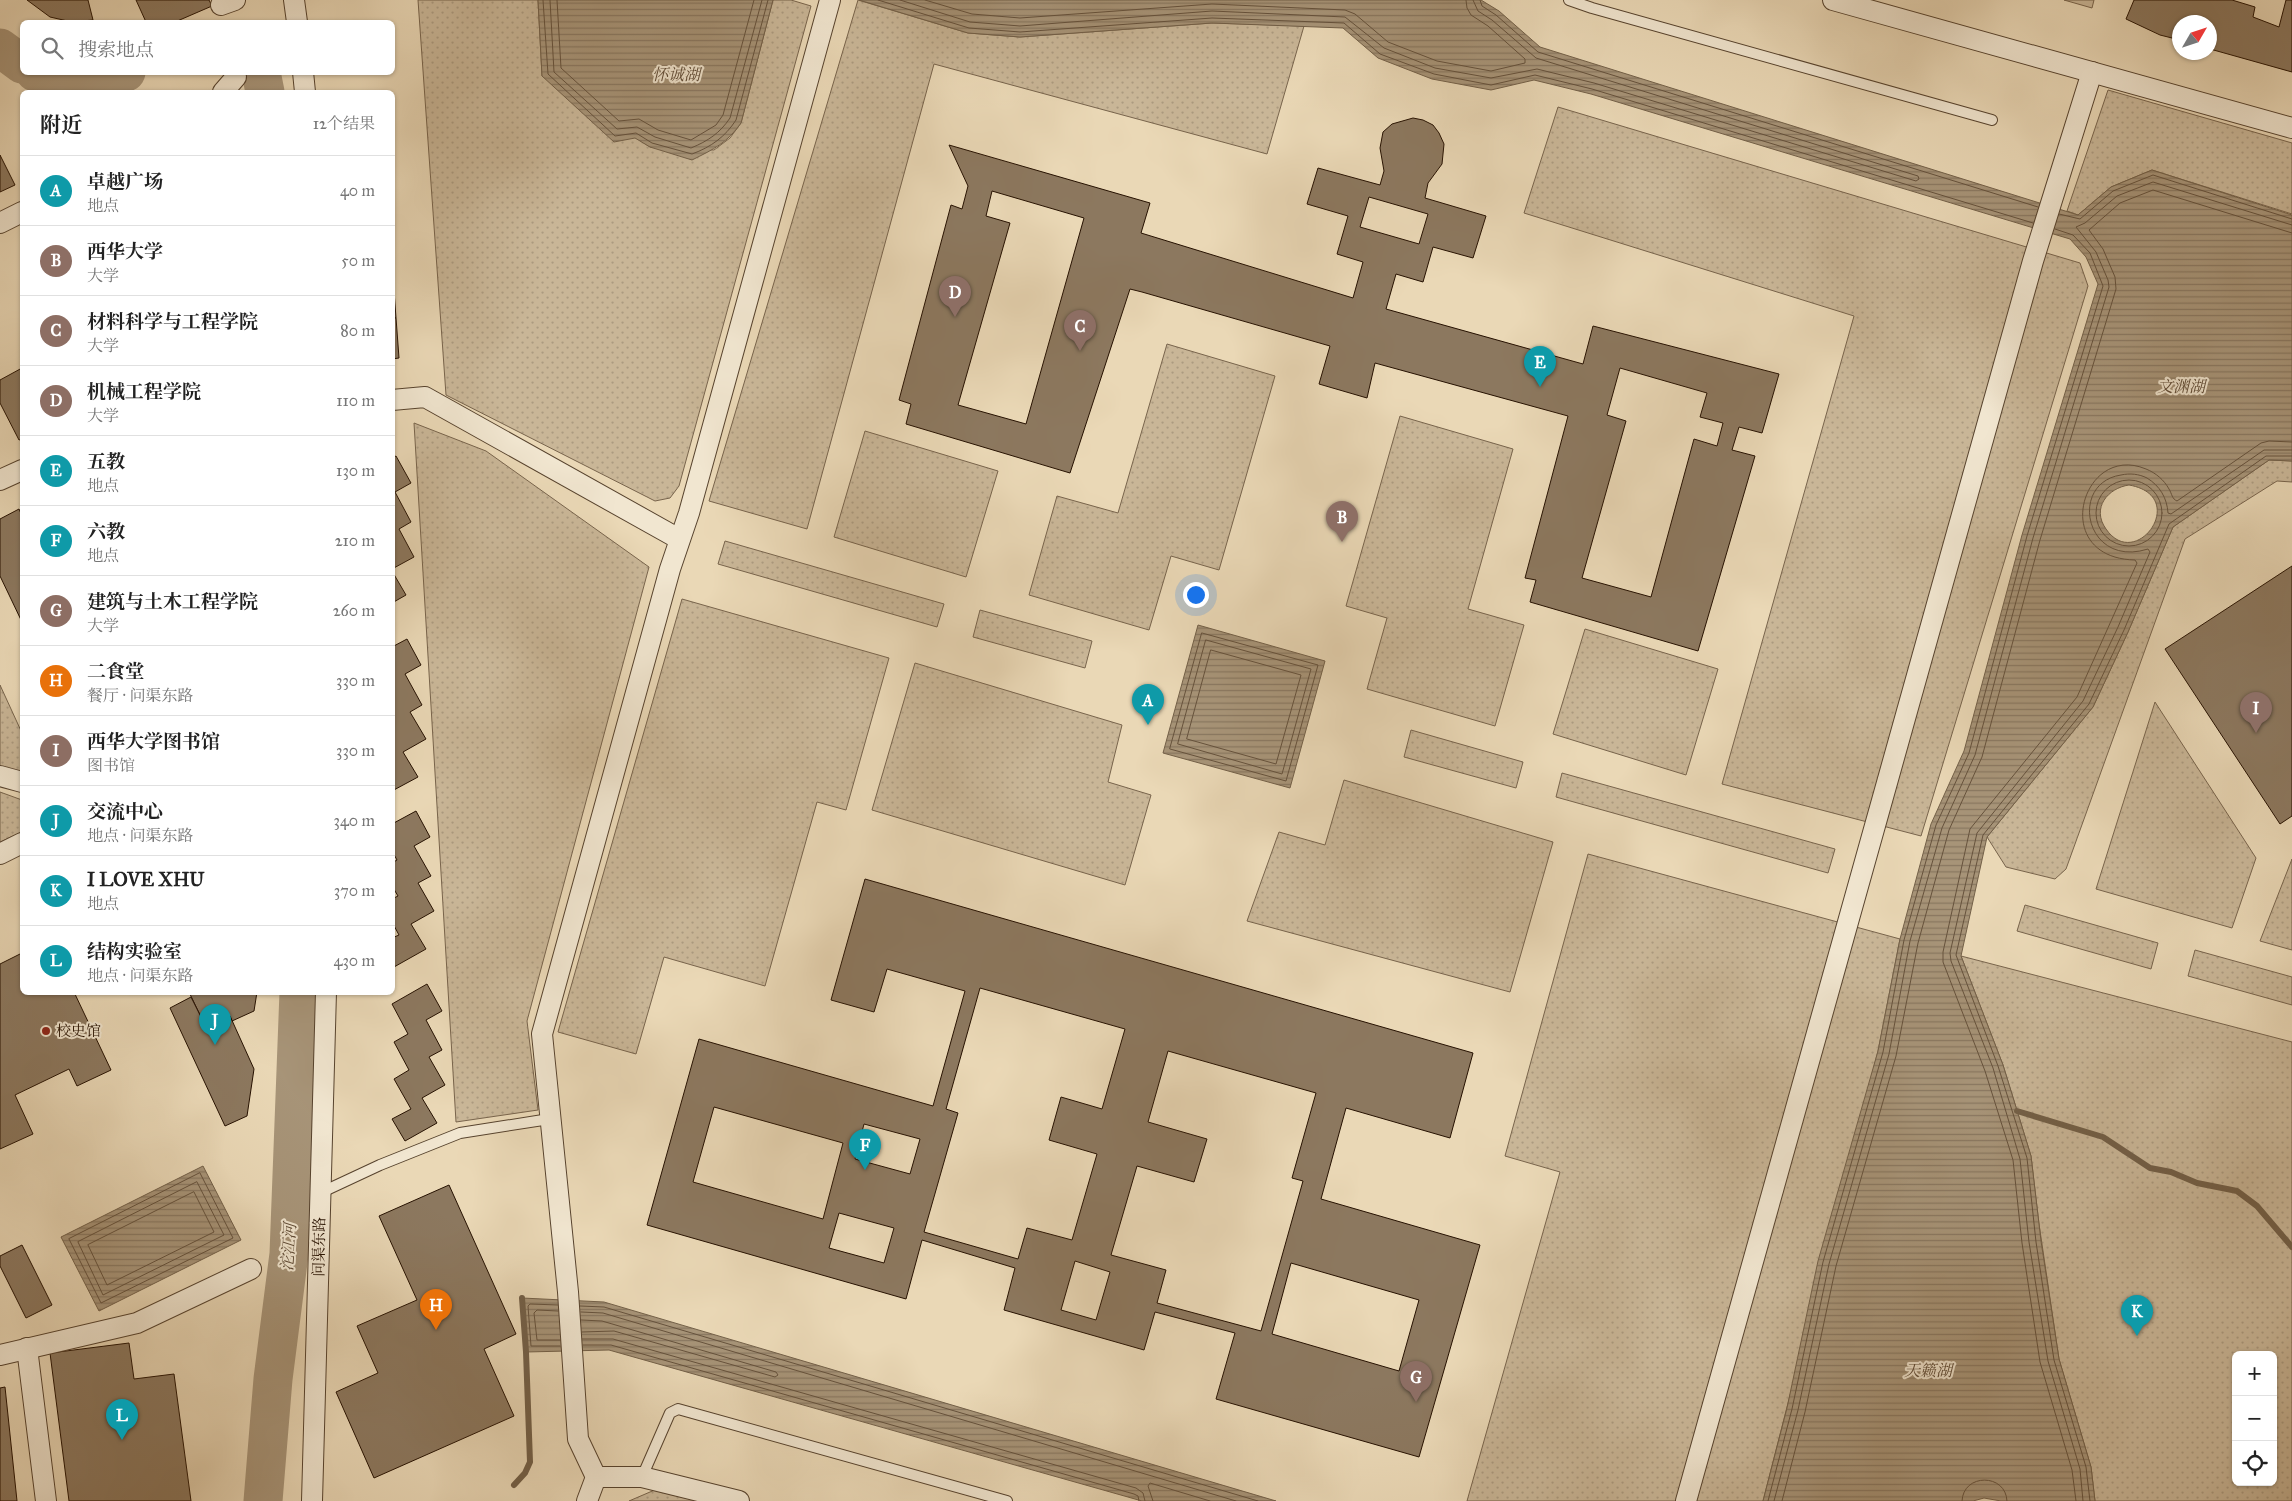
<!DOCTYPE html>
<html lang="zh">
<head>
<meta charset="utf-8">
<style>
  body { margin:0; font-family:"IM FELL Great Primer","Noto Serif SC",serif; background:#f6f6f6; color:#222 }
  .controls { position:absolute; right:15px; bottom:15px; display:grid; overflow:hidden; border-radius:8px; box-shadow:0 1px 4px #0004 }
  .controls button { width:45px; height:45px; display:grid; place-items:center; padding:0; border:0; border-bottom:1px solid #e0e0e0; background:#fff; color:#222; font:25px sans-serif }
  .compass { position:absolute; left:2172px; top:15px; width:45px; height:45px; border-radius:50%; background:#fff; box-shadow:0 1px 4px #0004; rotate:51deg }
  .you { position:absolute; left:1195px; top:594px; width:18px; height:18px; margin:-12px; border:4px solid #fff; border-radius:50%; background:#1a73e8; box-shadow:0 0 0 8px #1a73e833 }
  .badge { display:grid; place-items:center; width:32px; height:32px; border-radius:50%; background:#b45309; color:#fff; font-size:16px; font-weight:700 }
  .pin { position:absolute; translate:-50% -41px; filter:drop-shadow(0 1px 2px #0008) }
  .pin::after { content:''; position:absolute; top:26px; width:18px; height:15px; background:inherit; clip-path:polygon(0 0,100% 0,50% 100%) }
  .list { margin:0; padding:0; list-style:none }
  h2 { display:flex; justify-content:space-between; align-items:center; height:65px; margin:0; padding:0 20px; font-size:21px }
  h2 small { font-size:16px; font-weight:400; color:#767676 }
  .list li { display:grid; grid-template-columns:32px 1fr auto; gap:15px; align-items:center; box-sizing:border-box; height:70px; padding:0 20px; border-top:1px solid #e0e0e0 }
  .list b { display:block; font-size:19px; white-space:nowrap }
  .list p { margin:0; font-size:16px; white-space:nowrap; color:#767676 }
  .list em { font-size:16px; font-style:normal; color:#767676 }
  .icon { flex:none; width:28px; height:28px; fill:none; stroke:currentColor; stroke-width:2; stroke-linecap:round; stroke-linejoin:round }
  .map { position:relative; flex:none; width:2292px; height:1501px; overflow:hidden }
  .search { position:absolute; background:#fff; box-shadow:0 1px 4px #0004; left:20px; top:20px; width:375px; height:55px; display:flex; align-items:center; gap:12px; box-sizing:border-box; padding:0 18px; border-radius:8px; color:#767676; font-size:19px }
  .panel { position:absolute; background:#fff; box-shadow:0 1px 4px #0004; left:20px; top:90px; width:375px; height:905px; border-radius:8px }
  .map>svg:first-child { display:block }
  .grass { fill:url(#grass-dots); stroke:#78644c; fill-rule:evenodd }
  .pitch { fill:#c9b697; stroke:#78644c }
  .water { fill:url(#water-rules); stroke:#736048; fill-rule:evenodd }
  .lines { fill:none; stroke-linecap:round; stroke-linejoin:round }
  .shore { stroke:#66523c; stroke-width:1 }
  .stream { stroke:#736048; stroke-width:6 }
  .river { stroke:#a79478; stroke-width:39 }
  .building { fill:#8c785f; stroke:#261101; fill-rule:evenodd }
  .lane-casing { stroke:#57432e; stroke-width:12 }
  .street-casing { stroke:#57432e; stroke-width:22 }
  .lane { stroke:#f1e6d0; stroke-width:10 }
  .street { stroke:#f1e6d0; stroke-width:20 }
  .poi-dot { fill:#8f2418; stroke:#f1e6d0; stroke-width:2 }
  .labels { text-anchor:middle; stroke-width:4; stroke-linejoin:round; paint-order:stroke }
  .poi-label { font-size:15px; fill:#261101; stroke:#f1e6d0; text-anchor:start }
  .street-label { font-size:15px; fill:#261101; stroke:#f1e6d0 }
  .water-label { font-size:16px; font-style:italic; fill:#604c37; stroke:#f1e6d0 }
</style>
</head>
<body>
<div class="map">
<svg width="2292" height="1501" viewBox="0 0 2292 1501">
  <defs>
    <pattern id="grass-dots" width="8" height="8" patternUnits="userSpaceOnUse" patternTransform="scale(1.25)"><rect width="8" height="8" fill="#c9b697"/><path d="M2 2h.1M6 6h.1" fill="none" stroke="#ac9b80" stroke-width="1.8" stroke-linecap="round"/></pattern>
    <pattern id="water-rules" width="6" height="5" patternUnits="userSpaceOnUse" patternTransform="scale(1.25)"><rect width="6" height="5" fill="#a79478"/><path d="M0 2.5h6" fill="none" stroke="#887760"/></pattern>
  </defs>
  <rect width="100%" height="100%" fill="#ead8b6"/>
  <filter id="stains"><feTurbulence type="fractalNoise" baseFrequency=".004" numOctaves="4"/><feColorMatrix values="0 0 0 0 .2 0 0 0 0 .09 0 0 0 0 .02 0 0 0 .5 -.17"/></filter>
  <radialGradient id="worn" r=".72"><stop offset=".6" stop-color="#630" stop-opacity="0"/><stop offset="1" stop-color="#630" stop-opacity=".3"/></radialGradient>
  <g class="grass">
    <polygon points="418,0 538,0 542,76 650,147 714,150 730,138 741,123 773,0 791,0 811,6 679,486 670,498 655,501 446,395"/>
    <polygon points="858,0 968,33 1020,37 1212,23 1304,26 1267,154 934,64 807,529 709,501"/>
    <polygon points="2108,90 2292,143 2292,214 2152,170 2111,187 2078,215 2067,211"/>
    <polygon points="1558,107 2080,263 2088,286 1921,836 1722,784 1854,316 1524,213"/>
    <polygon points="1167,344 1275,376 1219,570 1171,556 1149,630 1029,595 1057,496 1118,513"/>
    <polygon points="1400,416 1513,449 1468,609 1524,625 1495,726 1367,689 1387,618 1346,606"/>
    <polygon points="414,423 486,451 649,567 527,1021 538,1110 456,1122"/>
    <polygon points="865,431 998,471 966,577 834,537"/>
    <polygon points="2269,460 2292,461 2292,482 2277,481 2185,539 2066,869 2055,879 2006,867 1987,837 2093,707 2128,632 2173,527"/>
    <polygon points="725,541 944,604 937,627 718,564"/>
    <polygon points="682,599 889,658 846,810 817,802 765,986 664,957 636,1054 558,1032"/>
    <polygon points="980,610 1092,641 1085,668 973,637"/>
    <polygon points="1585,629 1718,669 1686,775 1553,734"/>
    <polygon points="915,663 1122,725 1108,782 1151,795 1125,885 872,810"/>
    <polygon points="0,685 22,733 22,775 0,768"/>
    <polygon points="2155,702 2256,858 2232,928 2096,889"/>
    <polygon points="1411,730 1523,762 1516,788 1404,757"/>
    <polygon points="1562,773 1835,849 1828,873 1556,797"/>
    <polygon points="1344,780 1553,842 1510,992 1247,921 1279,832 1325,845"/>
    <polygon points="0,792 22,800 22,832 0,842"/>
    <polygon points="1588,854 1900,939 1878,1051 1763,1501 1467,1501 1560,1172 1505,1156"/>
    <polygon points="2292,859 2292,950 2260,941"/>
    <polygon points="2025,905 2158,943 2151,969 2017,931"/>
    <polygon points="2195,950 2292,977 2292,1005 2188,976"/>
    <path d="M 1961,956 L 2292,1042 L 2292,1501 L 2095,1501 L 2091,1467 L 2059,1359 L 2039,1224 L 2031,1156 L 2003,1065 ZM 2236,1355 L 2273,1355 L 2273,1482 L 2236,1482 Z"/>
    <polygon points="657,1489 702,1501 629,1501"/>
  </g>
  <polygon class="pitch" points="2064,0 2094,0 2092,8"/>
  <g class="water">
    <path d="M 538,0 L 773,0 L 741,123 C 727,143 714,149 692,160 L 650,147 L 635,138 L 614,142 L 542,76 Z"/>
    <path d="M 859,0 L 1481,0 L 1499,11 L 1540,47 L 2078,215 L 2111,187 L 2152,170 L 2292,215 L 2292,461 L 2269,460 L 2173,527 L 2128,632 L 2093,707 L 1987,837 L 1961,956 L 2003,1065 L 2031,1156 L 2041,1241 L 2059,1359 L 2091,1467 L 2095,1501 L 2001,1501 L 1984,1498 L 1973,1501 L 1763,1501 L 1787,1408 L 1818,1261 L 1878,1051 L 1900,939 L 1931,824 L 1964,751 L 2022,535 L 2098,284 L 2086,257 L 2070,239 L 1591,94 L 1534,80 L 1491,90 L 1432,79 L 1378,58 L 1343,28 L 1212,23 L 1020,37 L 968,33 ZM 2129,485 C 2191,496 2136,573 2106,529 C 2091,508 2108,488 2129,485 Z"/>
    <polygon points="1198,625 1325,661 1290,788 1163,753"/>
    <polygon points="203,1166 241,1240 99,1311 61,1237"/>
    <polygon points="522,1298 604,1302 1276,1501 1142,1501 609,1350 526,1352"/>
  </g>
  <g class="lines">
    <g class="shore">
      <path d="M 543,0 L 548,74 L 615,136 L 636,133 L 652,143 L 692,154 C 711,147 725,137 736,120 L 768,0"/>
      <path d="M 550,0 L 554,72 L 617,129 L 637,127 L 655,137 L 691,148 C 708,141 720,133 730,118 L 762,0"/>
      <polyline points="557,0 561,68 619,121 639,119 658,130 691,140 716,125 723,115 754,0"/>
      <polyline points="878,0 969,28 1020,32 1212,18 1344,23 1380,54 1434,74 1491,85 1535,75 1592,89 2033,223"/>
      <polyline points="900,0 970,22 1020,26 1212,11 1345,17 1384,48 1435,68 1491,78 1537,69 1594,83 1916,181 1919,179 1918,176 1536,58 1492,20 1478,11 1473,0"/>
      <polyline points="925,0 972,14 1020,18 1212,4 1345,10 1355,14 1388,42 1437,61 1491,71 1525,63 1525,59 1488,26 1471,15 1467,8 1466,0"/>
      <polyline points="1480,0 1482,6 1496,15 1538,52 2038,207"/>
      <polyline points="2059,214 2080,219 2113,191 2153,175 2292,219"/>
      <circle cx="2129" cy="513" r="33"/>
      <polygon points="1202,633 1318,665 1286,781 1170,749"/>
      <polygon points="1206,640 1311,669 1282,774 1178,744"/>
      <polygon points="1211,650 1301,675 1276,764 1187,739"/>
      <polygon points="200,1173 233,1238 101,1303 69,1239"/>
      <polygon points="197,1182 224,1235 103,1295 78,1242"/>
      <polygon points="194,1192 214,1232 107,1285 88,1245"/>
      <polyline points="558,1305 530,1304 528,1306 531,1346 560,1346"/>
      <polyline points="580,1306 604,1307 1258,1501"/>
      <polyline points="558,1311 537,1310 534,1313 537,1340 560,1340"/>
      <polyline points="581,1312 603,1313 1236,1501"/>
      <polyline points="581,1320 602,1321 776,1372 778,1375 775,1377 614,1331 582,1332"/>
      <polyline points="582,1339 613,1339 1136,1488 1143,1493 1145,1501"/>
      <polyline points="583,1345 611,1345 1134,1494 1138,1496 1139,1501"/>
      <polyline points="1153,1501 1148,1486 1150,1483 1210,1501"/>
      <polyline points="1768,1501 1792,1409 1823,1262 1883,1052 1904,940 1936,825 1969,753 2027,536 2103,286 2090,253 2073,235 2055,229"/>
      <polyline points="1774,1501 1798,1410 1829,1264 1889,1054 1910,941 1942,828 1975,755 2033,538 2109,287 2108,280 2096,252 2076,227 2085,223 2117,196 2153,182 2292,225"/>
      <polyline points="1782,1501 1805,1412 1836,1266 1896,1056 1918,943 1949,830 1982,757 2040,540 2116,289 2115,277 2103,249 2089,230 2120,203 2153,190 2292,233"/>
      <path d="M 1962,1501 C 1963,1473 2006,1473 2007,1501"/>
      <path d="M 2076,1501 L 2072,1470 L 2040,1362 L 2022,1243 L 2013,1160 L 1985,1071 L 1943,962 L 1943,952 L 1970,829 L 2077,697 L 2137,563 L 2135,560 C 2048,558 2082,442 2146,469 C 2156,473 2164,480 2169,489 C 2172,494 2172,499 2177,501 L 2261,443 L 2269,441 L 2292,442"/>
      <path d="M 2083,1501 L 2080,1469 L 2048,1361 L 2029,1242 L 2020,1159 L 1993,1068 L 1951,961 L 1950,953 L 1977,833 L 2083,701 L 2118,627 L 2150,552 L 2148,549 C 2085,569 2068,483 2121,475 C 2130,473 2139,474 2147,478 C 2160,486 2167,498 2168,513 L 2171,514 L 2264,450 L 2292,450"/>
      <polyline points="2090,1501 2086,1467 2054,1360 2036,1242 2027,1158 1998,1066 1956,955 1983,835 2089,704 2124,630 2169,524 2266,456 2292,456"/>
    </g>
    <g class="stream">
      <polyline points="2017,1111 2103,1137 2150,1168 2171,1172 2197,1183 2237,1191 2257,1206 2292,1247"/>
      <polyline points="514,1485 525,1473 530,1462 526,1352 522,1298"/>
    </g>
    <g class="river">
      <polyline points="0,48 22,64"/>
      <polyline points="35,72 68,84 126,72"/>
      <polyline points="261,72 265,92"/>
      <polyline points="263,1501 273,1379 289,1254 299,992"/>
    </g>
  </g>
  <g class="building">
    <polygon points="27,0 88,0 93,20 72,22 50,17"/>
    <polygon points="136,0 209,0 212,6 175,22 146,22"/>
    <polygon points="2134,0 2232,0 2255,7 2253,17 2279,27 2286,0 2292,0 2292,72 2210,49 2210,22 2180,22 2180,40 2160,35 2126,19"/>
    <path d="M 1413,118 L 1423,120 L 1433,125 L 1439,133 L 1444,144 L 1442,164 L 1428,183 L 1425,198 L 1486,216 L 1473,258 L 1433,247 L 1423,282 L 1396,274 L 1386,309 L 1583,364 L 1593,326 L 1779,374 L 1762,433 L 1739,427 L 1732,450 L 1755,456 L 1698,651 L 1530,602 L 1536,580 L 1525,578 L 1568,416 L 1375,363 L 1367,398 L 1319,384 L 1330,346 L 1142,292 L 1130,289 L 1070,473 L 906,424 L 911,404 L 899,400 L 951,205 L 962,209 L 968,186 L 949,145 L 1150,203 L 1141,233 L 1353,298 L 1363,262 L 1337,254 L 1348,216 L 1307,204 L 1318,168 L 1380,185 L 1384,171 L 1380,148 L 1383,132 L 1392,124 ZM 992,191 L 1084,218 L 1026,424 L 958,405 L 1010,223 L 986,216 ZM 1369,197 L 1428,214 L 1419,244 L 1360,227 ZM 1620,368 L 1707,393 L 1700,417 L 1723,423 L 1717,446 L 1694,439 L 1651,597 L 1582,578 L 1626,421 L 1607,415 Z"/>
    <polygon points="0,155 15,185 0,192"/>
    <polygon points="392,263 396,318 392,318"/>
    <polygon points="392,318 396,318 399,358 392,359"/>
    <polygon points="22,368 22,439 19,440 0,403 0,380"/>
    <polygon points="396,456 411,483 395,492 411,522 399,529 414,557 392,569 392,458"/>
    <polygon points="19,509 22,516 22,622 0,576 0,519"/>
    <polygon points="2292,566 2292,816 2280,824 2165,649"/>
    <polygon points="392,571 406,595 392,603"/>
    <polygon points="407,639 421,665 405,674 422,705 410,712 426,739 403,752 418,777 392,791 392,647"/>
    <polygon points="416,811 430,837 414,846 431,876 418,883 434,911 411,924 426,949 394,967 392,938 399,935 392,922 392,899 398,896 392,886 392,863 397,860 392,851 392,824"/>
    <path d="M 865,879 L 1473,1053 L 1450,1138 L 1346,1108 L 1321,1199 L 1480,1245 L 1419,1457 L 1216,1399 L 1235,1333 L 1155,1312 L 1144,1350 L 1004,1310 L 1015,1268 L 922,1240 L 906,1299 L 647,1225 L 699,1039 L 933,1106 L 965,991 L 887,969 L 874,1012 L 831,1000 ZM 980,988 L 1125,1029 L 1102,1109 L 1061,1097 L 1049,1140 L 1097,1154 L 1072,1240 L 1027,1228 L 1018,1259 L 924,1232 L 958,1113 L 946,1109 ZM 1168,1051 L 1316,1093 L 1292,1178 L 1303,1181 L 1261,1331 L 1157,1303 L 1166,1270 L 1111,1255 L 1137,1166 L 1194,1182 L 1207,1139 L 1148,1122 ZM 714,1107 L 843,1143 L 823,1219 L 693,1182 ZM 864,1124 L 920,1139 L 910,1174 L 855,1159 ZM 839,1213 L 894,1228 L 884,1263 L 829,1248 ZM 1075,1261 L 1110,1272 L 1096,1320 L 1061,1310 ZM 1291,1263 L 1419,1300 L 1399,1371 L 1272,1334 Z"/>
    <polygon points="22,953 22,992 74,992 111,1070 77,1086 69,1069 15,1095 33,1134 0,1149 0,964"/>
    <polygon points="427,984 442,1011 426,1020 442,1050 429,1057 445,1085 422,1098 437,1123 405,1141 392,1119 411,1109 394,1079 409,1070 394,1042 408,1034 392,1004"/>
    <polygon points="189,992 257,992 254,1011 232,1021 230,1016 217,1010 201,1017"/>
    <polygon points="191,997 201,1017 217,1010 230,1016 254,1069 247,1116 225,1126 170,1008"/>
    <polygon points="449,1185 516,1334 484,1349 514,1416 374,1478 336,1392 378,1373 357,1326 417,1300 379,1216"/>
    <polygon points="22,1245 52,1305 26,1318 0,1266 0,1256"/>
    <polygon points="129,1343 134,1379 174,1374 191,1501 69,1501 50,1353"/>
    <polygon points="5,1387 17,1501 0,1501 0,1388"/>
  </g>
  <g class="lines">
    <defs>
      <g id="lane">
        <polyline points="1569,0 1592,8 1992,120"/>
        <polyline points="320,1193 380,1165 460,1133 543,1120"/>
        <polyline points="642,1477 670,1413 678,1409 1007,1501"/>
      </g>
      <g id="street">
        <polyline points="294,0 297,22"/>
        <polyline points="1833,0 2292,128"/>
        <polyline points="221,5 235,0"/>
        <polyline points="303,72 305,92"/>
        <polyline points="223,92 236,77"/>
        <polyline points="0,223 22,212"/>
        <polyline points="392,400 425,397 679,539"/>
        <polyline points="0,480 22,470"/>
        <polyline points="0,776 22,782"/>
        <polyline points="0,854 22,843"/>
        <polyline points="27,1348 46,1501"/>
        <polyline points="0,1355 137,1323 251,1269"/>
        <polyline points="312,1501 326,992"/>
        <polyline points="587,1501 596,1477"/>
        <polyline points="739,1501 642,1477 596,1477 578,1439 568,1292 542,1034 670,569 689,513 830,0"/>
        <polyline points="1686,1501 2033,261 2092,72"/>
      </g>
    </defs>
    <use href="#lane" class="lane-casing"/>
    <use href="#street" class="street-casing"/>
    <use href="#lane" class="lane"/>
    <use href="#street" class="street"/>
  </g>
  <circle class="poi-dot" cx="46" cy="1031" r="5"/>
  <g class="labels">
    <g class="poi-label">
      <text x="56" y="1036">校史馆</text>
    </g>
    <g class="street-label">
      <text transform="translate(319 1247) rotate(-89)" y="5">问渠东路</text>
    </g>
    <g class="water-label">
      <text x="676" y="80">怀诚湖</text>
      <text x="2181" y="392">文渊湖</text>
      <text transform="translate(288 1247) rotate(-86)" y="6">沱江河</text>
      <text x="1928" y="1376">天籁湖</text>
    </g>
  </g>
  <rect width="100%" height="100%" filter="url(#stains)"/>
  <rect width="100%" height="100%" fill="url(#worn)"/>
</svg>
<div class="controls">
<button>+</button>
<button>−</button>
<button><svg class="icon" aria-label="locate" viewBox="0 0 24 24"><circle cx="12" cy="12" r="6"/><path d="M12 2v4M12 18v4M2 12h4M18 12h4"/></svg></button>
</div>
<svg class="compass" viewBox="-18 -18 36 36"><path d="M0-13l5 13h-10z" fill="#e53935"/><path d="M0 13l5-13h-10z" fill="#767676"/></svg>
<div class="you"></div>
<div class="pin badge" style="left:1148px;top:725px;background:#0f9aa8">A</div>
<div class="pin badge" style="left:1342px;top:542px;background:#8d6e63">B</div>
<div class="pin badge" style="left:1080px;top:351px;background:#8d6e63">C</div>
<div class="pin badge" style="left:955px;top:317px;background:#8d6e63">D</div>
<div class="pin badge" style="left:1540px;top:387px;background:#0f9aa8">E</div>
<div class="pin badge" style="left:865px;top:1170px;background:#0f9aa8">F</div>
<div class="pin badge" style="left:1416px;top:1402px;background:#8d6e63">G</div>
<div class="pin badge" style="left:436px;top:1330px;background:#e8710a">H</div>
<div class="pin badge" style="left:2256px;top:733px;background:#8d6e63">I</div>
<div class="pin badge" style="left:215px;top:1045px;background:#0f9aa8">J</div>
<div class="pin badge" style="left:2137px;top:1336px;background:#0f9aa8">K</div>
<div class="pin badge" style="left:122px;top:1440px;background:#0f9aa8">L</div>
<div class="search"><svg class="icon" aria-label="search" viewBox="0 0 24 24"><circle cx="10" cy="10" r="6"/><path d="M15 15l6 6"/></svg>搜索地点</div>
<section class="panel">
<h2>附近<small>12个结果</small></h2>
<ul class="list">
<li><span class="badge" style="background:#0f9aa8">A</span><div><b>卓越广场</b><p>地点</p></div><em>40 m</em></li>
<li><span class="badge" style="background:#8d6e63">B</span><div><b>西华大学</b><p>大学</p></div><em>50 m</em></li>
<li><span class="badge" style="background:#8d6e63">C</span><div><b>材料科学与工程学院</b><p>大学</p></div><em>80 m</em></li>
<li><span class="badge" style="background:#8d6e63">D</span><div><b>机械工程学院</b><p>大学</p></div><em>110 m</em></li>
<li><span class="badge" style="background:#0f9aa8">E</span><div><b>五教</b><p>地点</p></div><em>130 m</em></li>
<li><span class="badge" style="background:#0f9aa8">F</span><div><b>六教</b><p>地点</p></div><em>210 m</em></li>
<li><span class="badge" style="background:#8d6e63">G</span><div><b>建筑与土木工程学院</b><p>大学</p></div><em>260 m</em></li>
<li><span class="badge" style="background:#e8710a">H</span><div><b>二食堂</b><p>餐厅 · 问渠东路</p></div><em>330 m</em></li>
<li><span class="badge" style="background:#8d6e63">I</span><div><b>西华大学图书馆</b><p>图书馆</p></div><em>330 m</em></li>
<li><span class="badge" style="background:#0f9aa8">J</span><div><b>交流中心</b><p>地点 · 问渠东路</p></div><em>340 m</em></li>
<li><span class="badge" style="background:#0f9aa8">K</span><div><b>I LOVE XHU</b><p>地点</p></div><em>370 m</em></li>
<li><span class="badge" style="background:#0f9aa8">L</span><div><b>结构实验室</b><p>地点 · 问渠东路</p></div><em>430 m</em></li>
</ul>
</section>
</div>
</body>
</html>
